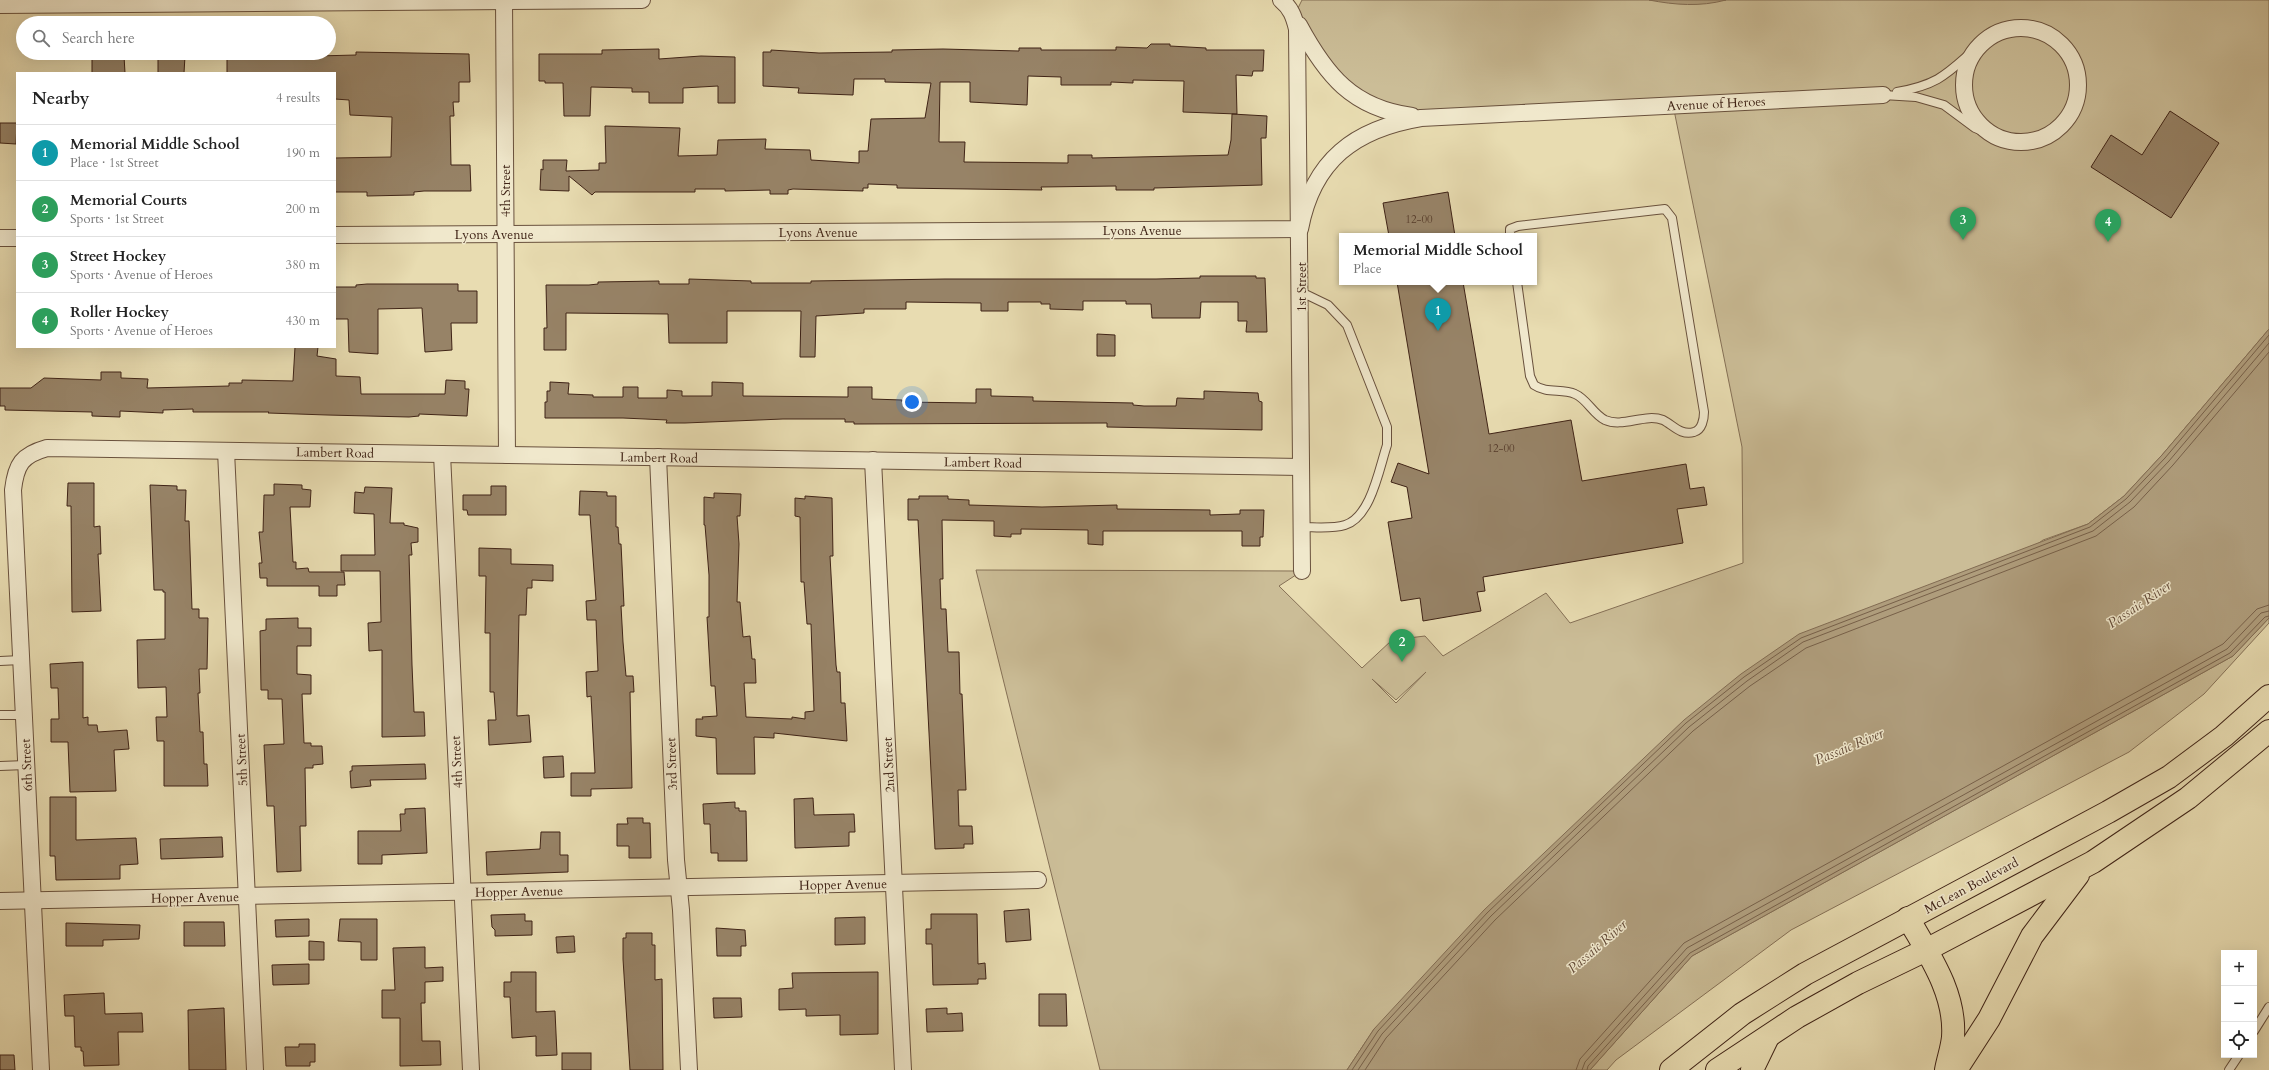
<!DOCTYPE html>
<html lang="en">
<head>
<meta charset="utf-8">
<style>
  body { margin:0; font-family:Cardo,serif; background:#f2f2f2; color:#222 }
  .controls { position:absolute; right:12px; bottom:12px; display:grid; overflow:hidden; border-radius:0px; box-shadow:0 4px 16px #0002 }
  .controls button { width:36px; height:36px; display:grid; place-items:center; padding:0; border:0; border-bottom:1px solid #e0e0e0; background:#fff; color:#222; font:20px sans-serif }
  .you { position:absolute; left:912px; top:402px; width:14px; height:14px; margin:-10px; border:3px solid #fff; border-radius:50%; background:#1a73e8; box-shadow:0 0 0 6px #1a73e833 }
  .badge { display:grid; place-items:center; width:26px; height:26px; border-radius:50%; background:#8f2418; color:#fff; font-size:13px; font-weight:700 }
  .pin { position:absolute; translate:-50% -33px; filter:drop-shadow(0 1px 2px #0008) }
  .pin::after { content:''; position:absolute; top:21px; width:14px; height:12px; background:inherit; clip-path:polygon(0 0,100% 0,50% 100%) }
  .popup { position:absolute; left:1339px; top:233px; width:198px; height:52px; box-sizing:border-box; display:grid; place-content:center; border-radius:0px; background:#fff; filter:drop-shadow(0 1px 3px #0005); font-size:13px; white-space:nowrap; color:#767676 }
  .popup b { font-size:15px; color:#222 }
  .popup::after { content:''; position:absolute; left:50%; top:100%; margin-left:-8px; border:8px solid transparent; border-top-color:#fff }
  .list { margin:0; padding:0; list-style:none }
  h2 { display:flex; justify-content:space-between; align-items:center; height:52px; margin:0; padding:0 16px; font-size:17px }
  h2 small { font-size:13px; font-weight:400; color:#767676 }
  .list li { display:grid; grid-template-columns:26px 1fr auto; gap:12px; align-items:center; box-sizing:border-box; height:56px; padding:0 16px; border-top:1px solid #e0e0e0 }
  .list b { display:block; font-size:15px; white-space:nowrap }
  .list p { margin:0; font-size:13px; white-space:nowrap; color:#767676 }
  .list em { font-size:13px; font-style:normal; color:#767676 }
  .icon { flex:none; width:22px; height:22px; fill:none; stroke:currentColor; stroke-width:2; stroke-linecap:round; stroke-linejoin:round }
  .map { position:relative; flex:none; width:2269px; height:1070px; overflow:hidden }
  .search { position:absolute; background:#fff; box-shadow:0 4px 16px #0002; left:16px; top:16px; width:320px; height:44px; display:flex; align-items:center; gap:10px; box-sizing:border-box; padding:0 14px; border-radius:22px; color:#767676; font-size:15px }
  .panel { position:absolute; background:#fff; box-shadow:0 4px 16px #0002; left:16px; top:72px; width:320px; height:276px; border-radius:0px }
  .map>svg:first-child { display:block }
  .green { fill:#cbbd97; stroke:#857056; fill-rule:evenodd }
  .water { fill:#af9d7c; stroke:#826c53 }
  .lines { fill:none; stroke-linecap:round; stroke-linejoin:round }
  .shore { stroke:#776049; stroke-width:1 }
  .building { fill:#978367; stroke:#3f2316 }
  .service-casing { stroke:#69513d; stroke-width:10 }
  .minor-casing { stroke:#69513d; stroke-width:18 }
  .primary-casing { stroke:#3f2316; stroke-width:24 }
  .service { stroke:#f0e8cc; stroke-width:8 }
  .minor { stroke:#f0e8cc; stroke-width:16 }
  .primary { stroke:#e8dcb1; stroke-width:22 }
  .labels { text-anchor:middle; stroke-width:3; stroke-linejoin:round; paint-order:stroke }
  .number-label { font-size:11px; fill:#553b2a }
  .street-label { font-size:13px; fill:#3f2316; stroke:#f0e8cc }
  .water-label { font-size:14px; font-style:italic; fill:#614835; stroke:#f0e8cc }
</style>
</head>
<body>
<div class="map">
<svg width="2269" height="1070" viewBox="0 0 2269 1070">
  <rect width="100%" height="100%" fill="#e8dcb1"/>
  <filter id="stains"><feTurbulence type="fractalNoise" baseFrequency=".005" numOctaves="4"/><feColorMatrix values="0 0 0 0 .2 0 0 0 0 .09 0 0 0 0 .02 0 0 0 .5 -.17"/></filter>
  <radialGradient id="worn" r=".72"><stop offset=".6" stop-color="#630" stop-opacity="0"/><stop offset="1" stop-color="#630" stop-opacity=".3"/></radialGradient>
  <g class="green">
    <path d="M 1302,0 L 2269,0 L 2269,329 L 2162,455 L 2124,496 L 2088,524 L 2043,540 L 1374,1029 L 1347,1070 L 1100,1070 L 976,570 L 1302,571 L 1279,586 L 1362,668 L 1392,640 L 1425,636 L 1443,656 L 1546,593 L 1570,623 L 1743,563 L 1742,447 L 1673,105 L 1421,118 L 1355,98 L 1294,16 ZM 1426,672 L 1396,703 L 1372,679 L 1396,700 Z"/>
    <polygon points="2269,618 2269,623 2204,694 2129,752 1791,930 1616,1060 1607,1070 1590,1070 1692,956 2233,656"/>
  </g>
  <g class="water">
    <path d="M 1649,0 L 1726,0 C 1700,7 1675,5 1649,0 Z"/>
    <polygon points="2269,329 2269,618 2233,656 1692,956 1590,1070 1347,1070 1374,1029 1484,910 1684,720 1741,674 1799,634 2088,524 2124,496 2162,455"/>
  </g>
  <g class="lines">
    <g class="shore">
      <polyline points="1352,1070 1378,1031 1487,913 1686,723 1744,677 1801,638 2090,527 2126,499 2165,458 2269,335"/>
      <polyline points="1358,1070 1382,1034 1491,916 1689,727 1747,681 1803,642 2093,531 2130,502 2169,461 2269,343"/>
      <polyline points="1365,1070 1386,1038 1495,920 1693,731 1750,686 1806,648 2096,536 2134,507 2173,465 2269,352"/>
      <polyline points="1576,1070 1580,1059 1684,943 2223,644 2257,609 2269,605"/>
      <polyline points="1582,1070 1585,1062 1687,948 2227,649 2261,613 2269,611"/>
      <polyline points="1587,1070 1588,1066 1690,953 2230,653 2265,617 2269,616"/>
    </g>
  </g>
  <g class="building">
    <polygon points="1151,44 1170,44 1170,46 1206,48 1206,50 1264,50 1263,71 1253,71 1252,76 1236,75 1237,114 1183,112 1184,81 1133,80 1133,83 1111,82 1111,85 1061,85 1061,77 1028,76 1027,105 970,102 970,82 940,82 939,142 965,142 964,162 1068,163 1068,155 1092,155 1092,158 1228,155 1231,140 1232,114 1267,116 1266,138 1261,138 1262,185 1154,188 1154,190 1116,190 1116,186 1041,187 1042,190 897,188 897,185 868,184 868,188 863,188 863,191 793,189 788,190 788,194 770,194 770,190 725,191 725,189 695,189 695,192 595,192 592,195 569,176 569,191 540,190 541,169 543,170 543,160 567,160 566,171 599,170 599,163 606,163 605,126 680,128 678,156 717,155 718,140 766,139 765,149 810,150 811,160 859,163 859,151 868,151 871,119 925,118 931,83 885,82 885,79 854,79 853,95 798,93 799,88 763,86 763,52 771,52 771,50 819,53 892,52 892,50 943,49 1019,51 1019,48 1041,48 1041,50 1116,50 1116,47 1147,48"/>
    <polygon points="659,49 659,59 701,56 735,57 735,103 718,103 718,86 683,88 683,103 649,103 649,92 632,92 632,88 591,87 590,116 564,116 563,83 545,83 545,81 539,81 539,54 602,54 602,50"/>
    <polygon points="356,52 469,54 470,82 459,82 459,102 453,102 454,116 450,116 451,165 470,165 471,191 424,191 414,192 414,195 367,196 367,192 335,192 335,158 391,157 392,117 350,115 349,100 335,99 335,73 227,73 227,53 317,56 356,55"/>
    <polygon points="92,56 124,56 125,73 92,73"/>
    <polygon points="158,56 185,56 184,73 158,73"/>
    <polygon points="2170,111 2219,143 2171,218 2091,167 2111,135 2142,155"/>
    <polygon points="0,123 17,123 16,144 0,143"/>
    <polygon points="1448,192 1455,236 1389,236 1383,203"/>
    <polygon points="1200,276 1256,276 1256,278 1265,278 1267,332 1246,332 1247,321 1238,321 1238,302 1201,302 1200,318 1152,318 1151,304 1126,304 1126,301 1083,301 1083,310 1050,309 1050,304 1041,304 1041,302 1008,302 1008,311 981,311 981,303 906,302 906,309 864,309 864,313 816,316 815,357 800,357 801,311 727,311 727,343 669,343 668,314 566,313 566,350 544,350 544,328 547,328 546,285 589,285 598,284 598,282 659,281 659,284 689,284 689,279 751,281 751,283 811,283 811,281 945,279 1156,279 1200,278"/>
    <polygon points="1397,282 1463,282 1489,434 1571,420 1582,481 1686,464 1690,489 1704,487 1707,505 1677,509 1683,543 1483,577 1485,591 1477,592 1481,611 1423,621 1420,598 1401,601 1388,522 1412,518 1407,487 1391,482 1398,463 1429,474"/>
    <polygon points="367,284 458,284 458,291 477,291 477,323 451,323 452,350 425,352 422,308 378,309 378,354 349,352 348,319 335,319 335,287 356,287 356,285"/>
    <polygon points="1097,334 1115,335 1115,356 1097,356"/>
    <polygon points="295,347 318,347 317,356 336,359 336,376 360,377 361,394 445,394 446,380 465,381 465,389 469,389 467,416 419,414 419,416 409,417 327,415 268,413 269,412 193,412 193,409 163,410 163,413 120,411 120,417 92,416 92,412 5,410 5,406 0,406 0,388 31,388 44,378 101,380 101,372 121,372 121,378 148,379 147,388 229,386 229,383 242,383 242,380 293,381"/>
    <polygon points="550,382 569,383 568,394 593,395 593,397 623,397 623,387 638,387 638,398 667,398 667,390 682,391 682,396 712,396 712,382 743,383 743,396 848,397 848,387 872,387 872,399 902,400 902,402 976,403 976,389 991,389 991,396 1033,397 1033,401 1133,403 1133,405 1144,406 1176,406 1177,398 1204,399 1204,391 1258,393 1259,401 1262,402 1262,430 1107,427 1107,423 854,424 854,422 845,422 845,419 783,419 685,423 666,423 667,420 623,418 545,418 545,402 547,402 547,391 550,391"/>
    <polygon points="68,483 94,483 94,527 100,526 101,554 98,554 101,611 72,612 71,506 67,506"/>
    <polygon points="274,484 302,485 302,489 311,490 310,507 290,507 293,562 296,562 296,569 308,568 309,572 344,572 345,585 337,585 337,596 319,596 319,586 267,586 267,578 260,578 259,563 262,563 259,532 263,532 264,495 274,495"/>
    <polygon points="150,485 177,486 177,490 186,490 185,521 189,521 192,609 199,609 199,618 208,618 207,669 199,669 200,693 198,693 200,732 203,732 204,764 207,764 208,786 164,786 164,741 157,741 156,717 167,717 166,687 138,688 137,640 165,639 165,592 163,592 163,590 154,590"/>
    <polygon points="491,486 506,486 506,515 468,515 467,510 463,510 463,495 491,495"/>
    <polygon points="365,487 392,488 390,523 404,523 404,525 418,528 418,542 411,543 412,555 409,555 412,665 414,712 424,712 425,736 382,737 382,650 369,651 368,623 381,622 380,571 341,571 341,555 375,555 374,514 354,513 355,492 364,493"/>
    <polygon points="580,491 607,492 607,496 616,496 616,527 618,527 619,544 621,544 624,606 621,606 623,642 626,676 633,676 634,692 630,692 632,788 591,789 591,796 571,796 571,773 595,773 591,696 587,697 586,672 598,671 596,620 587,620 586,601 596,600 590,515 579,515"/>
    <polygon points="714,493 741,494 740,516 737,516 739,544 737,602 740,602 743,637 750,636 752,659 755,659 756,683 744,683 746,717 792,719 792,717 805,719 805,712 814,711 811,624 807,624 804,582 801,582 800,517 795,516 795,498 805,499 805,496 832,498 833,556 830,556 836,665 837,672 840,672 841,703 845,703 847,741 774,733 774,738 754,737 755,774 717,774 716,738 696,736 696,719 703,719 702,717 717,716 715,686 711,686 707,617 709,617 709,575 705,525 704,525 704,497 714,498"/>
    <polygon points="919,496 948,496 948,499 969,500 969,505 1042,507 1117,505 1117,509 1210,510 1210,515 1240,514 1240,510 1264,510 1263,537 1260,537 1260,546 1242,546 1242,531 1103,531 1103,545 1088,544 1088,530 1021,529 1021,534 1011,534 1011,537 994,536 994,521 942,520 943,579 940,579 941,609 946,609 948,652 959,652 960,694 962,694 966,790 958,790 959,826 972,826 973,844 964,844 964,848 935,849 918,520 908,520 908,499 919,499"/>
    <polygon points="479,548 511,549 511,564 553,565 553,581 532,580 532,588 527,588 526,615 519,615 517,716 529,715 531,742 489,745 488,720 496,720 494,692 490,692 490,633 485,633 486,576 479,576"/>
    <polygon points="298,618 298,628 311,628 311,646 297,646 297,674 311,675 311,694 302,694 304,743 311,743 311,746 322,746 323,764 313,765 313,768 305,768 306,826 300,826 301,871 277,872 274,806 267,806 264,745 284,744 282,699 268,699 268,690 261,690 260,631 266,630 266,619"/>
    <polygon points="83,662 83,718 88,717 88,725 97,725 98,732 127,730 129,749 114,750 116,791 70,792 68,742 51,742 51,719 59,719 58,688 51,688 50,664"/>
    <polygon points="563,756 564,777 544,778 543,757"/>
    <polygon points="425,764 426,779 370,780 371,786 351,788 350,771 352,771 352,766"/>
    <polygon points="50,797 76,797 76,840 136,838 138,864 120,865 120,879 56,880 55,856 50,856"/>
    <polygon points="813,798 814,815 854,814 855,832 849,832 849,846 795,848 794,799"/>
    <polygon points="735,802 735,808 739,808 739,811 746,811 747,861 718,861 718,853 711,853 710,824 704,824 703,804"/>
    <polygon points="425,808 427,853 382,855 382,864 358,864 358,831 401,831 400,814 405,814 405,809"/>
    <polygon points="627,818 643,818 643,823 650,823 651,858 629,858 629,846 617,846 617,824 628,824"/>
    <polygon points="541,832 560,832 560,855 568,855 568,872 487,875 486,852 540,849"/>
    <polygon points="222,837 223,857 161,859 160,839"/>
    <polygon points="1029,909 1031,940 1006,942 1004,911"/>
    <polygon points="525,914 525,921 532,921 532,935 495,936 495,930 492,927 491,915"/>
    <polygon points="931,914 977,914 978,964 985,963 986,979 978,979 978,984 933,985 932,944 926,944 926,929 931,929"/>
    <polygon points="865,917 865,944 835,945 835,918"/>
    <polygon points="309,919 309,936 276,937 275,920"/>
    <polygon points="340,919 377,919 377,960 361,960 361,942 338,941"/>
    <polygon points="184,922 224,922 225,946 184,946"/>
    <polygon points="66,923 140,925 139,939 103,940 103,946 66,946"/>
    <polygon points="716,928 745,930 746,946 741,946 741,956 717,956"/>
    <polygon points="626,933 652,933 652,945 655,945 655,980 662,979 663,1070 630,1070 623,959 623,938 626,938"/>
    <polygon points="574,936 575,952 557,953 556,937"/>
    <polygon points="309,941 324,942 324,960 309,960"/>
    <polygon points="425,947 425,968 443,967 443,981 425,982 425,1003 421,1003 422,1041 440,1041 441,1065 400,1066 400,1018 382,1018 382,990 395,990 393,948"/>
    <polygon points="309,964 309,984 273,985 272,965"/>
    <polygon points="511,972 536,972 536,1012 555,1011 557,1055 536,1056 536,1036 512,1038 510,997 504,997 504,982 511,982"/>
    <polygon points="878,972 878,1034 840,1035 840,1015 806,1016 806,1009 779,1010 779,989 793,988 792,973"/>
    <polygon points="104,993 105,1014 142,1013 143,1032 118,1032 119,1065 84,1066 83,1051 81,1051 81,1047 75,1047 74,1016 65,1016 64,995"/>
    <polygon points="1039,994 1066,994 1067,1026 1039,1026"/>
    <polygon points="713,998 741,998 742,1017 714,1018"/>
    <polygon points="224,1008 226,1070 189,1070 188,1010"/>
    <polygon points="947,1008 947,1014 962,1013 963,1031 927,1032 926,1009"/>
    <polygon points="299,1044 315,1044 315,1062 310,1062 310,1066 286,1066 285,1047 299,1047"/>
    <rect x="562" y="1053" width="29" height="17"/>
    <polygon points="0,1055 14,1055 15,1070 0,1070"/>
  </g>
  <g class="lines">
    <defs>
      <g id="service">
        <path d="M 1897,92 C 1942,84 1948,72 1981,44"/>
        <polyline points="1883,95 1916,97 1944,105 1975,128 1999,138"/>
        <path d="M 1510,236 L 1510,229 L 1518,226 L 1665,209 L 1672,218 L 1704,412 C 1704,419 1702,430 1694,432 C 1681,436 1673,425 1663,420 C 1645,413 1623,428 1605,420 C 1593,414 1587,399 1575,394 C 1562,388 1547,394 1534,385 L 1530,376 L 1517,282"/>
        <path d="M 1301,292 L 1328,305 L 1347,325 L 1387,427 L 1387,445 C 1379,469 1371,517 1345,525 C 1332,529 1315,527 1302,527"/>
        <polyline points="0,661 21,660"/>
        <polyline points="0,715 24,715"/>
        <polyline points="0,766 26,765"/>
        <polyline points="2254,1031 2269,1007"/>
        <polyline points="2229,1070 2239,1055"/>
      </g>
      <g id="minor">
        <polyline points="504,0 507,455"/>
        <path d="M 1281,0 C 1291,8 1294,17 1297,29 L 1302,571"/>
        <polyline points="0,5 642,0"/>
        <path d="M 1299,25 C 1326,75 1352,108 1412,116"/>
        <circle cx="2021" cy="85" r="57"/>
        <path d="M 335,235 L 1300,229 C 1313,160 1355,129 1421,118 L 1883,95"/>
        <polyline points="0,238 17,238"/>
        <polyline points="226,451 255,1070"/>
        <polyline points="442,454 471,1070"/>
        <polyline points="658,457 676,860 681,910 689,1070"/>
        <polyline points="873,460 903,1070"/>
        <polyline points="0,901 1038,880"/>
        <path d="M 41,1070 L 13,490 C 16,464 22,455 47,448 L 1301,467"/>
      </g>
      <g id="primary">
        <path d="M 1908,918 C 1929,955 1956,993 1953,1037 C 1952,1048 1948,1059 1946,1070"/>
        <polyline points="1671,1070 1742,1014 1805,974 2108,812 2169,777 2224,736 2269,696"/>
        <polyline points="1717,1070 1797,1017 1858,983 1926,950 2093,862 2188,798 2269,731"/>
        <polyline points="1752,1070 1768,1037"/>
        <polyline points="1956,1070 1989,1019 2032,936 2078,875"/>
      </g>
    </defs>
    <use href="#service" class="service-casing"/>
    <use href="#minor" class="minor-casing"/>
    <use href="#primary" class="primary-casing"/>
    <use href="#service" class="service"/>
    <use href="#minor" class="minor"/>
    <use href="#primary" class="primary"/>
  </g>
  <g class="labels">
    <g class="number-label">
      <text x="1419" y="223">12-00</text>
      <text x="1501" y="452">12-00</text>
    </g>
    <g class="street-label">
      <text transform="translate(1716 103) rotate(-3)" y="5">Avenue of Heroes</text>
      <text transform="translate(505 191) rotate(-90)" y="5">4th Street</text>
      <text x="1142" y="235">Lyons Avenue</text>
      <text x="818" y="237">Lyons Avenue</text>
      <text x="494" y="239">Lyons Avenue</text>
      <text transform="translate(1301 287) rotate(-90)" y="5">1st Street</text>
      <text transform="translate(335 452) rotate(1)" y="5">Lambert Road</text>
      <text transform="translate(659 457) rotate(1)" y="5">Lambert Road</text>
      <text transform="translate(983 462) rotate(1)" y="5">Lambert Road</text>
      <text transform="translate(241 760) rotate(-93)" y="5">5th Street</text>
      <text transform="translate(456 762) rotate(-93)" y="5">4th Street</text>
      <text transform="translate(671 764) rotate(-92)" y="5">3rd Street</text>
      <text transform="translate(26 765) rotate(-93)" y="5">6th Street</text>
      <text transform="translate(888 765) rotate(-93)" y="5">2nd Street</text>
      <text transform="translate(843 884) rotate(-1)" y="5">Hopper Avenue</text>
      <text transform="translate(1971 885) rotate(-28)" y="5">McLean Boulevard</text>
      <text transform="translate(519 891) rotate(-1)" y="5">Hopper Avenue</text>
      <text transform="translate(195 897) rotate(-1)" y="5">Hopper Avenue</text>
    </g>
    <g class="water-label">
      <text transform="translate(2139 604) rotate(-34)" y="5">Passaic River</text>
      <text transform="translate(1849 746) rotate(-23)" y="5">Passaic River</text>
      <text transform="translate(1597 946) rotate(-41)" y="5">Passaic River</text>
    </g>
  </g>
  <rect width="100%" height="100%" filter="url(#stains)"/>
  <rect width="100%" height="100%" fill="url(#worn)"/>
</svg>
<div class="controls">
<button>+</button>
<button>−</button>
<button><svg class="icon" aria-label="locate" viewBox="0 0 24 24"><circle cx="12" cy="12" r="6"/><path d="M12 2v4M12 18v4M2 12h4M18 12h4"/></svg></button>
</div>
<div class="you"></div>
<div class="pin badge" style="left:1438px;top:331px;background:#0f9aa8">1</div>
<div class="popup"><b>Memorial Middle School</b>Place</div>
<div class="pin badge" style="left:1402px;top:662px;background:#2e9e5b">2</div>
<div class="pin badge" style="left:1963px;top:240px;background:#2e9e5b">3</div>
<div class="pin badge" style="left:2108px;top:242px;background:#2e9e5b">4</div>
<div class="search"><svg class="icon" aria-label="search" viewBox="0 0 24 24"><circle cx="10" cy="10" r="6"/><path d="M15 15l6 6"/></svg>Search here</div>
<section class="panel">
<h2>Nearby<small>4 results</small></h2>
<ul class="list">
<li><span class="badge" style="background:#0f9aa8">1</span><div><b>Memorial Middle School</b><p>Place · 1st Street</p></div><em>190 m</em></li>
<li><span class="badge" style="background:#2e9e5b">2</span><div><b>Memorial Courts</b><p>Sports · 1st Street</p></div><em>200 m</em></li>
<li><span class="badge" style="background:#2e9e5b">3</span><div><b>Street Hockey</b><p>Sports · Avenue of Heroes</p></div><em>380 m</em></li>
<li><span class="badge" style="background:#2e9e5b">4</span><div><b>Roller Hockey</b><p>Sports · Avenue of Heroes</p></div><em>430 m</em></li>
</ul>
</section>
</div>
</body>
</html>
